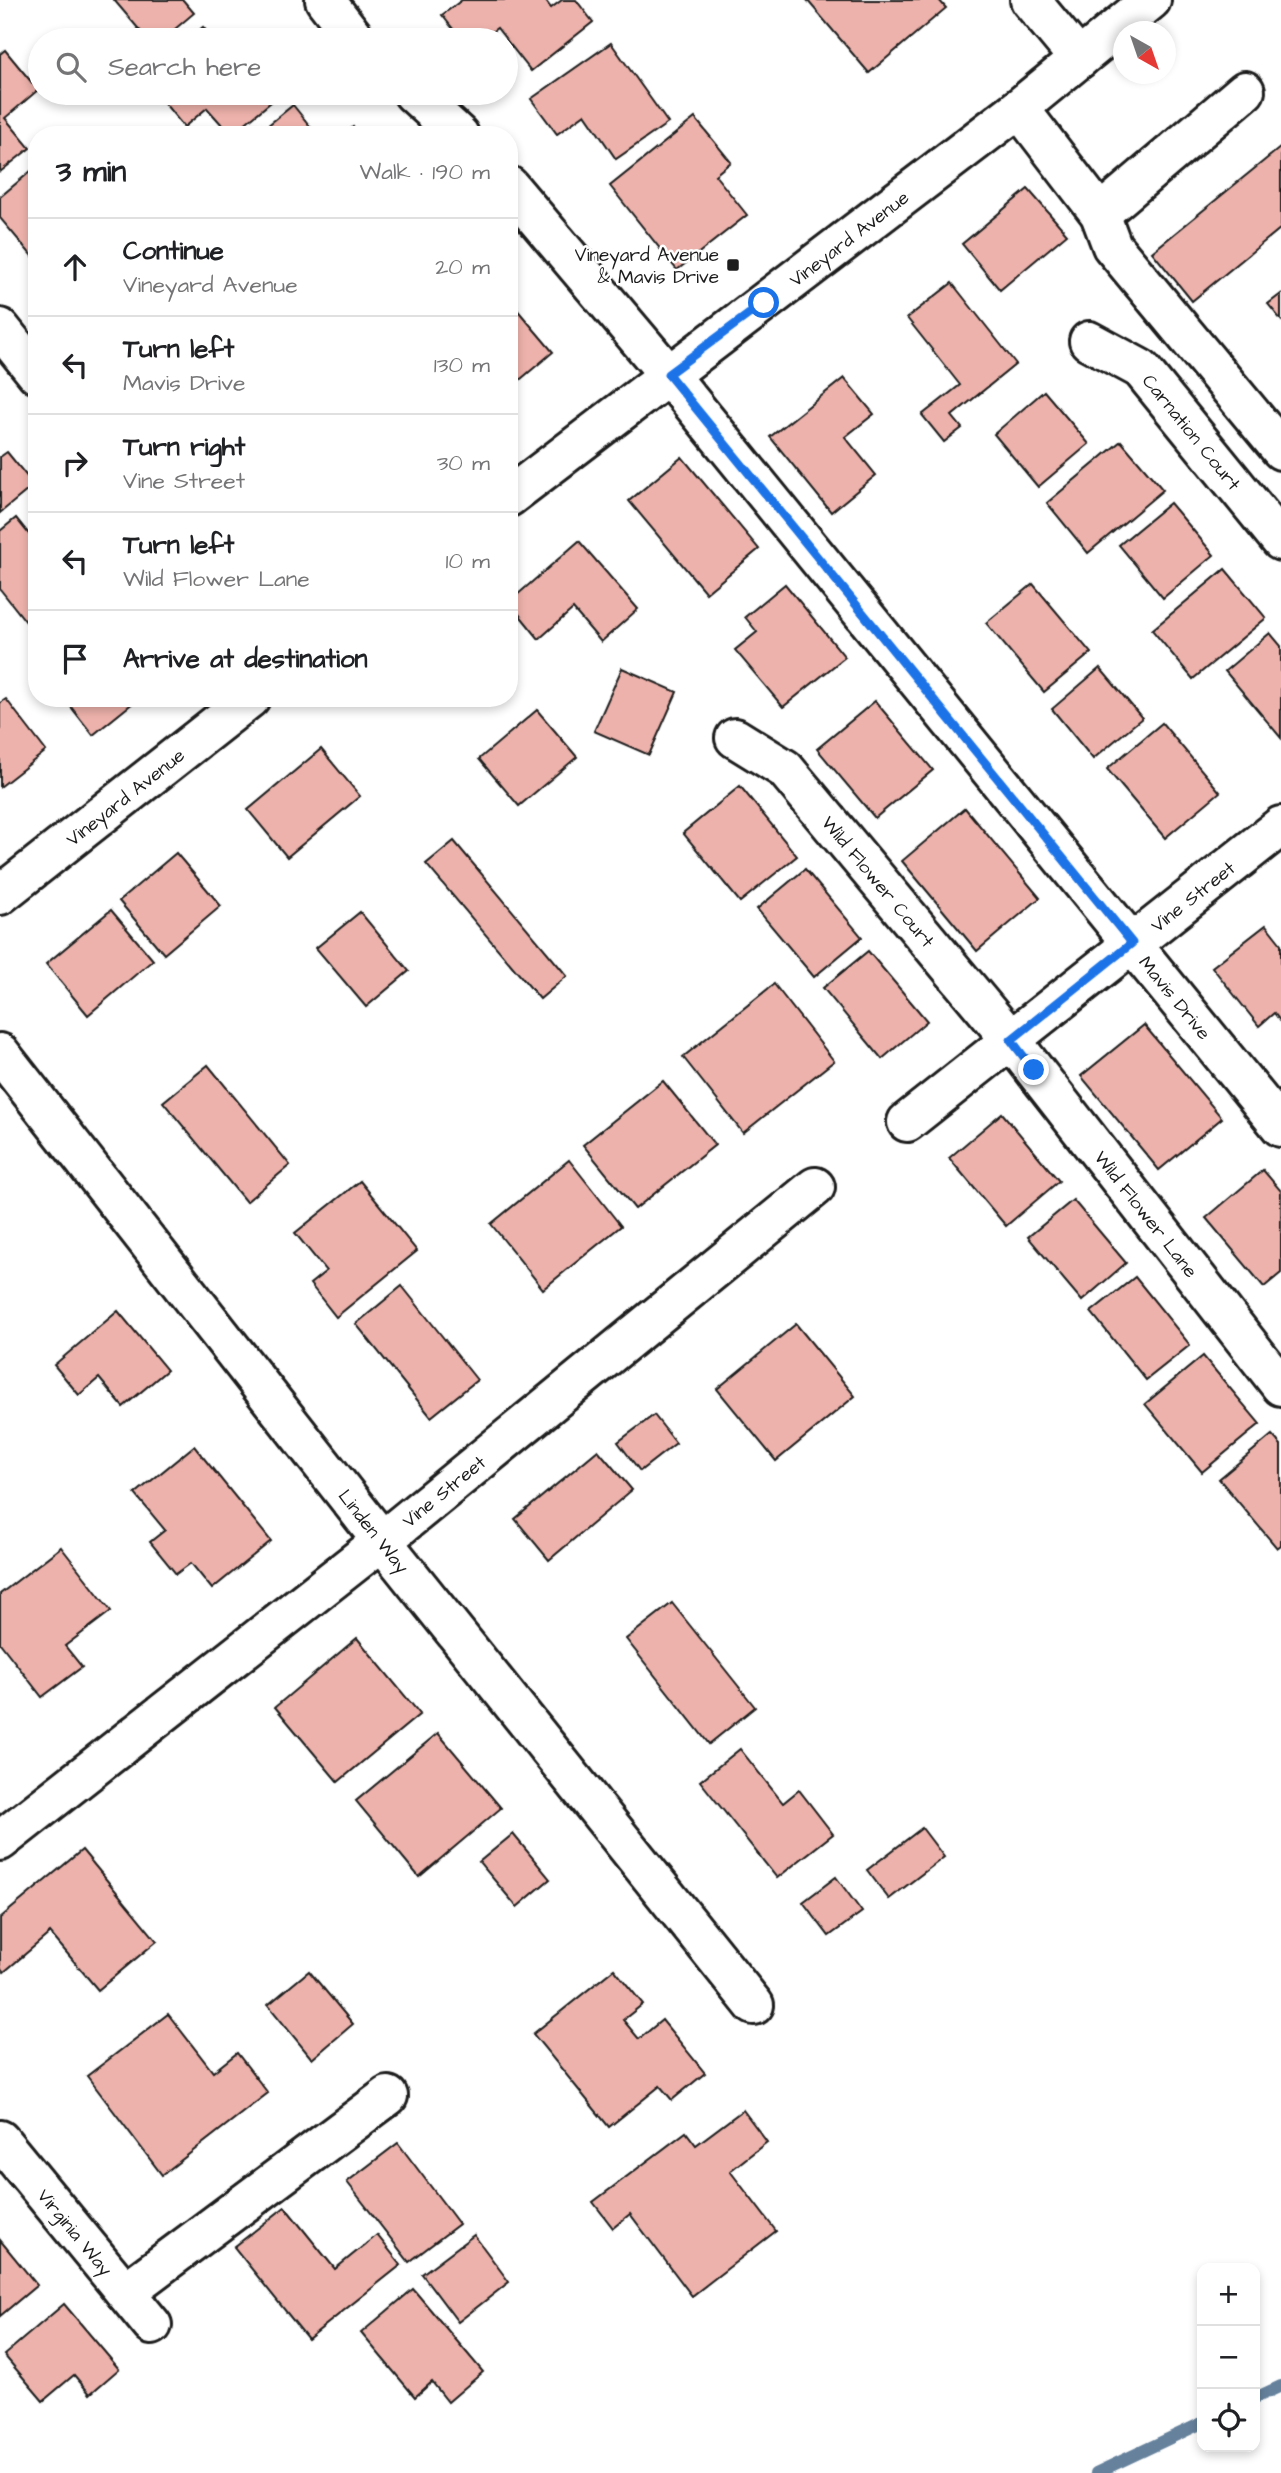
<!DOCTYPE html>
<html lang="en">
<head>
<meta charset="utf-8">
<style>
  body { margin:0; font-family:"Architects Daughter",sans-serif; background:#f2f2f2; color:#202124 }
  .controls { position:absolute; right:21px; bottom:21px; display:grid; overflow:hidden; border-radius:14px; box-shadow:0 4px 10px #0003 }
  .controls button { width:63px; height:63px; display:grid; place-items:center; padding:0; border:0; border-bottom:2px solid #e0e0e0; background:#fff; color:#202124; font:35px sans-serif }
  .compass { position:absolute; left:1113px; top:21px; width:63px; height:63px; border-radius:50%; background:#fff; box-shadow:0 4px 10px #0003; rotate:140deg }
  .stop { position:absolute; width:21px; height:21px; margin:-16px; border:5px solid #1a73e8; border-radius:50%; background:#fff }
  .stop.end { background:#1a73e8; border-color:#fff; box-shadow:0 2px 7px #0008 }
  .list { margin:0; padding:0; list-style:none }
  h2 { display:flex; justify-content:space-between; align-items:center; height:91px; margin:0; padding:0 28px; font-size:30px }
  h2 small { font-size:23px; font-weight:400; color:#757577 }
  .list li { display:grid; grid-template-columns:46px 1fr auto; gap:21px; align-items:center; box-sizing:border-box; height:98px; padding:0 28px; border-top:2px solid #e0e0e0 }
  .list b { display:block; font-size:26px; white-space:nowrap }
  .list p { margin:0; font-size:23px; white-space:nowrap; color:#757577 }
  .list em { font-size:23px; font-style:normal; color:#757577 }
  .icon { flex:none; width:38px; height:38px; fill:none; stroke:currentColor; stroke-width:2; stroke-linecap:round; stroke-linejoin:round }
  .map { position:relative; flex:none; width:1281px; height:2473px; overflow:hidden }
  .search { position:absolute; background:#fff; box-shadow:0 4px 10px #0003; left:28px; top:28px; width:490px; height:77px; display:flex; align-items:center; gap:18px; box-sizing:border-box; padding:0 24px; border-radius:38px; color:#757577; font-size:26px }
  .panel { position:absolute; background:#fff; box-shadow:0 4px 10px #0003; left:28px; top:126px; width:490px; height:581px; border-radius:28px }
  .map>svg:first-child { display:block }
  .lines { fill:none; stroke-linecap:round; stroke-linejoin:round }
  .stream { stroke:#65819c; stroke-width:12 }
  .building { fill:#edb2ab; stroke:#1c1c1c; stroke-width:2 }
  .minor-casing { stroke:#1c1c1c; stroke-width:44 }
  .minor { stroke:#fff; stroke-width:38 }
  .route { stroke:#1a73e8; stroke-width:9 }
  .poi-dot { fill:#1c1c1c; stroke:#fff; stroke-width:2.5 }
  .labels { text-anchor:middle; stroke-width:5; stroke-linejoin:round; paint-order:stroke }
  .street-label { font-size:19px; fill:#1c1c1c; stroke:#fff }
  .poi-label { font-size:19px; fill:#1c1c1c; stroke:#fff; text-anchor:end }
</style>
</head>
<body>
<div class="map">
<svg width="1281" height="2473" viewBox="0 0 1281 2473">
  <rect width="100%" height="100%" fill="#fff"/>
  <filter id="ink" filterUnits="userSpaceOnUse"><feTurbulence type="fractalNoise" baseFrequency=".0143" numOctaves="2"/><feDisplacementMap in="SourceGraphic" scale="14" xChannelSelector="R" yChannelSelector="G"/><feConvolveMatrix kernelMatrix="1 2 1 2 8 2 1 2 1" color-interpolation-filters="sRGB"/></filter>
  <g filter="url(#ink)">
    <g class="lines">
      <g class="stream">
        <polyline points="1255,2398 1281,2386"/>
        <polyline points="1096,2473 1202,2423"/>
      </g>
    </g>
    <g class="building">
      <polygon points="114,0 183,0 194,13 162,40 148,40"/>
      <polygon points="462,0 545,0 551,8 562,0 576,0 593,22 531,71 497,28 481,40 462,40 442,15"/>
      <polygon points="807,0 939,0 946,8 869,73"/>
      <polygon points="203,27 214,40 187,40"/>
      <polygon points="611,43 668,123 616,159 585,114 557,134 531,99"/>
      <polygon points="5,50 38,90 5,118 30,148 0,172 0,54"/>
      <polygon points="156,93 282,93 231,135 207,108 184,127"/>
      <polygon points="293,105 317,135 256,135"/>
      <polygon points="695,118 731,162 715,175 747,215 677,270 610,186"/>
      <polygon points="353,127 359,135 343,135"/>
      <polygon points="1281,147 1281,228 1192,301 1152,252"/>
      <polygon points="37,166 37,262 0,218 0,197"/>
      <polygon points="1028,189 1067,234 1000,290 962,244"/>
      <polygon points="952,283 1016,364 952,416 962,428 944,442 922,415 960,385 907,318"/>
      <polygon points="1281,294 1281,320 1268,304"/>
      <polygon points="509,300 553,352 509,389"/>
      <polygon points="844,378 874,414 845,437 876,475 831,512 770,437"/>
      <polygon points="1044,391 1089,444 1038,487 994,434"/>
      <polygon points="1121,441 1163,490 1088,553 1047,503"/>
      <polygon points="7,452 34,485 0,513 0,457"/>
      <polygon points="682,457 759,549 706,593 629,501"/>
      <polygon points="1170,503 1214,555 1163,598 1119,545"/>
      <polygon points="16,518 37,544 37,615 27,623 0,589 0,531"/>
      <polygon points="579,541 638,609 601,642 573,609 539,639 509,602"/>
      <polygon points="1225,569 1266,618 1193,679 1152,630"/>
      <polygon points="785,584 845,657 783,707 735,650 757,632 745,617"/>
      <polygon points="1033,584 1091,653 1044,692 986,623"/>
      <polygon points="1270,633 1281,646 1281,738 1225,671"/>
      <polygon points="622,668 677,692 649,755 594,731"/>
      <polygon points="1100,668 1142,718 1093,759 1052,709"/>
      <polygon points="64,698 139,698 93,735"/>
      <polygon points="6,699 46,751 0,787 0,703"/>
      <polygon points="875,701 933,770 875,818 817,749"/>
      <polygon points="537,710 577,757 519,806 479,759"/>
      <polygon points="1162,723 1220,792 1165,838 1107,769"/>
      <polygon points="321,749 360,796 287,857 248,810"/>
      <polygon points="740,786 797,856 740,902 683,833"/>
      <polygon points="965,808 1040,898 977,951 902,861"/>
      <polygon points="454,841 567,976 540,999 426,864"/>
      <polygon points="176,853 221,906 164,954 119,901"/>
      <polygon points="805,869 862,937 814,977 757,909"/>
      <polygon points="111,910 153,960 88,1015 46,964"/>
      <polygon points="360,912 409,971 366,1007 316,948"/>
      <polygon points="1266,925 1281,944 1281,1022 1274,1013 1259,1026 1212,967"/>
      <polygon points="868,951 927,1021 882,1059 823,988"/>
      <polygon points="774,984 834,1061 743,1133 683,1057"/>
      <polygon points="1144,1025 1222,1118 1159,1170 1081,1076"/>
      <polygon points="208,1065 290,1165 246,1202 163,1102"/>
      <polygon points="663,1081 715,1145 635,1209 583,1145"/>
      <polygon points="1002,1113 1059,1181 1006,1226 949,1158"/>
      <polygon points="569,1160 621,1226 543,1289 491,1224"/>
      <polygon points="1263,1170 1281,1191 1281,1273 1264,1287 1206,1218"/>
      <polygon points="360,1181 417,1251 336,1317 310,1284 326,1271 295,1233"/>
      <polygon points="1073,1200 1126,1263 1082,1301 1028,1237"/>
      <polygon points="1135,1277 1190,1345 1146,1380 1091,1312"/>
      <polygon points="402,1286 477,1380 431,1417 356,1324"/>
      <polygon points="118,1311 167,1370 123,1407 99,1378 79,1395 54,1365"/>
      <polygon points="796,1324 855,1396 776,1461 717,1389"/>
      <polygon points="1203,1356 1260,1424 1202,1472 1145,1404"/>
      <polygon points="654,1415 676,1443 640,1471 618,1442"/>
      <polygon points="1272,1435 1281,1445 1281,1545 1277,1548 1219,1479"/>
      <polygon points="194,1446 271,1541 212,1589 191,1563 176,1574 150,1542 165,1530 135,1494"/>
      <polygon points="598,1450 632,1490 549,1560 515,1519"/>
      <polygon points="61,1547 111,1611 65,1646 82,1667 42,1697 0,1643 0,1594"/>
      <polygon points="672,1603 755,1707 709,1744 626,1639"/>
      <polygon points="357,1638 420,1714 338,1782 275,1707"/>
      <polygon points="438,1733 501,1808 419,1877 356,1801"/>
      <polygon points="740,1749 783,1803 799,1790 833,1834 777,1878 700,1781"/>
      <polygon points="922,1828 944,1857 889,1899 867,1870"/>
      <polygon points="513,1834 550,1879 517,1907 479,1862"/>
      <polygon points="82,1850 157,1941 98,1990 50,1933 4,1972 0,1967 0,1918"/>
      <polygon points="836,1877 862,1912 829,1936 803,1902"/>
      <polygon points="614,1969 643,2004 623,2020 639,2039 662,2020 705,2073 672,2100 660,2086 609,2127 533,2034"/>
      <polygon points="309,1971 353,2024 312,2059 268,2005"/>
      <polygon points="168,2014 213,2072 237,2053 268,2093 162,2175 87,2076"/>
      <polygon points="743,2110 767,2142 730,2171 776,2231 692,2296 630,2214 613,2228 593,2202 686,2132 696,2145"/>
      <polygon points="398,2143 459,2224 409,2262 347,2182"/>
      <polygon points="285,2207 335,2269 377,2235 401,2265 308,2339 234,2247"/>
      <polygon points="474,2235 509,2282 458,2322 422,2274"/>
      <polygon points="0,2240 37,2285 0,2316"/>
      <polygon points="413,2289 483,2372 448,2402 432,2382 415,2397 361,2333"/>
      <polygon points="64,2304 119,2369 90,2394 74,2375 43,2401 4,2355"/>
    </g>
    <g class="lines">
      <defs>
        <g id="minor">
          <polyline points="325,0 356,40"/>
          <polyline points="1030,0 1079,59"/>
          <polyline points="413,93 459,135"/>
          <polyline points="1019,108 1100,214 1112,246 1281,450"/>
          <path id="s1" d="M 509,186 L 668,374 L 1281,1127"/>
          <polyline points="1100,214 1245,91"/>
          <polyline points="0,328 37,374"/>
          <path id="s2" d="M 1089,341 L 1141,369 L 1281,541"/>
          <path id="s3" d="M 509,497 L 1019,108 L 1151,0"/>
          <path id="s4" d="M 735,738 L 785,769 L 1011,1040 L 1281,1386"/>
          <path id="s5" d="M 0,895 L 250,698"/>
          <path id="s6" d="M 0,1053 L 382,1541 L 754,2005"/>
          <path id="s7" d="M 907,1122 L 1281,826"/>
          <path id="s8" d="M 0,1841 L 382,1541 L 815,1187"/>
          <path id="s9" d="M 0,2140 L 152,2325"/>
          <polyline points="125,2292 388,2096"/>
        </g>
      </defs>
      <use href="#minor" class="minor-casing"/>
      <use href="#minor" class="minor"/>
    </g>
  </g>
  <g class="lines" filter="url(#ink)">
    <polyline class="route" points="764,303 668,374 1132,943 1011,1040 1034,1070"/>
  </g>
  <rect class="poi-dot" x="726" y="258" width="14" height="14" rx="3.5"/>
  <g class="labels">
    <g class="street-label">
      <text dy="7" stroke="none"><textPath href="#s3" startOffset="427">Vineyard Avenue</textPath></text>
      <text dy="7" stroke="none"><textPath href="#s2" startOffset="140">Carnation Court</textPath></text>
      <text dy="7" stroke="none"><textPath href="#s5" startOffset="159">Vineyard Avenue</textPath></text>
      <text dy="7" stroke="none"><textPath href="#s4" startOffset="205">Wild Flower Court</textPath></text>
      <text dy="7" stroke="none"><textPath href="#s7" startOffset="364">Vine Street</textPath></text>
      <text dy="7" stroke="none"><textPath href="#s1" startOffset="1050">Mavis Drive</textPath></text>
      <text dy="7" stroke="none"><textPath href="#s4" startOffset="632">Wild Flower Lane</textPath></text>
      <text dy="7" stroke="none"><textPath href="#s8" startOffset="565">Vine Street</textPath></text>
      <text dy="7" stroke="none"><textPath href="#s6" startOffset="607">Linden Way</textPath></text>
      <text dy="7" stroke="none"><textPath href="#s9" startOffset="119">Virginia Way</textPath></text>
    </g>
    <g class="poi-label">
      <text x="719" y="261">Vineyard Avenue<tspan x="719" dy="22">&amp; Mavis Drive</tspan></text>
    </g>
  </g>
</svg>
<div class="controls">
<button>+</button>
<button>−</button>
<button><svg class="icon" aria-label="locate" viewBox="0 0 24 24"><circle cx="12" cy="12" r="6"/><path d="M12 2v4M12 18v4M2 12h4M18 12h4"/></svg></button>
</div>
<svg class="compass" viewBox="-18 -18 36 36"><path d="M0-13l5 13h-10z" fill="#e53935"/><path d="M0 13l5-13h-10z" fill="#757577"/></svg>
<div class="stop" style="left:764px;top:303px"></div>
<div class="stop end" style="left:1034px;top:1070px"></div>
<div class="search"><svg class="icon" aria-label="search" viewBox="0 0 24 24"><circle cx="10" cy="10" r="6"/><path d="M15 15l6 6"/></svg>Search here</div>
<section class="panel">
<h2>3 min<small>Walk · 190 m</small></h2>
<ul class="list">
<li><svg class="icon" aria-label="ahead" viewBox="0 0 24 24"><path d="M12 20V5M6 11l6-6 6 6"/></svg><div><b>Continue</b><p>Vineyard Avenue</p></div><em>20 m</em></li>
<li><svg class="icon" aria-label="left" viewBox="0 0 24 24"><path d="M17 20v-9H6M10 6l-5 5 5 5"/></svg><div><b>Turn left</b><p>Mavis Drive</p></div><em>130 m</em></li>
<li><svg class="icon" aria-label="right" viewBox="0 0 24 24"><path d="M7 20v-9h11M14 6l5 5-5 5"/></svg><div><b>Turn right</b><p>Vine Street</p></div><em>30 m</em></li>
<li><svg class="icon" aria-label="left" viewBox="0 0 24 24"><path d="M17 20v-9H6M10 6l-5 5 5 5"/></svg><div><b>Turn left</b><p>Wild Flower Lane</p></div><em>10 m</em></li>
<li><svg class="icon" aria-label="arrive" viewBox="0 0 24 24"><path d="M6 21V4h12l-3 4 3 4H6"/></svg><div><b>Arrive at destination</b></div></li>
</ul>
</section>
</div>
</body>
</html>
